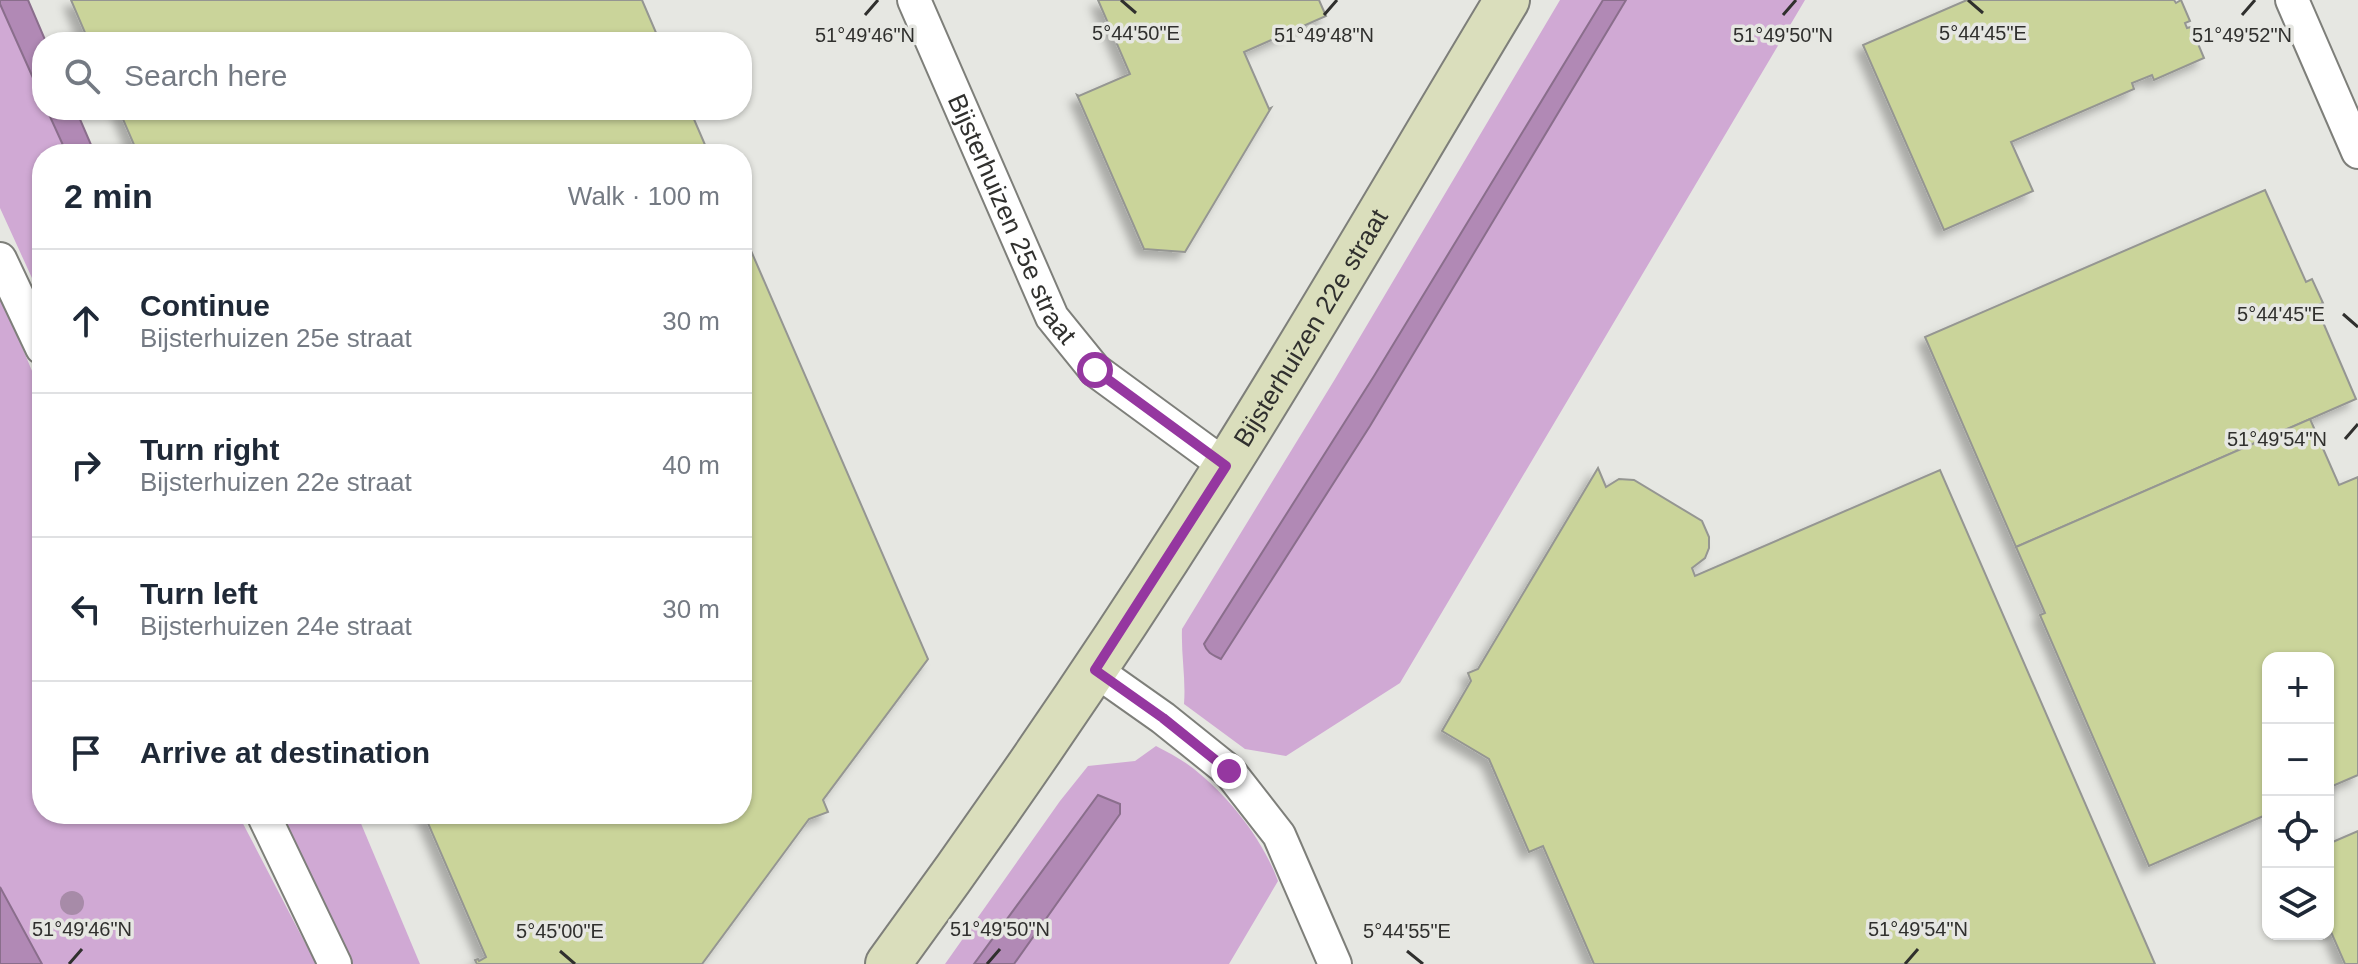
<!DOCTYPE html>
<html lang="en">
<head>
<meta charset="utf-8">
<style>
  body { margin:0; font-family:Arial,sans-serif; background:#f6f6f7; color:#1f2937 }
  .controls { position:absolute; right:24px; bottom:24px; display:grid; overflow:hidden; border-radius:16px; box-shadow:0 2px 6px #0004 }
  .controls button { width:72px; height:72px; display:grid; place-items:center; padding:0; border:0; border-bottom:2px solid #e0e1e3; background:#fff; color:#1f2937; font:40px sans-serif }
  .stop { position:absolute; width:24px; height:24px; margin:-18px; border:6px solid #9537a0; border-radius:50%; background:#fff }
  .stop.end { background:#9537a0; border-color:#fff; box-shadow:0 2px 8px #0008 }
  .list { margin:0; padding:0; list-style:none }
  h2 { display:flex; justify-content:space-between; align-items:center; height:104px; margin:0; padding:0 32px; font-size:34px }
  h2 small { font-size:26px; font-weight:400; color:#747a83 }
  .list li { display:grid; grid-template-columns:52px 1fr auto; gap:24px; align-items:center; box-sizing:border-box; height:144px; padding:0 32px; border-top:2px solid #e0e1e3 }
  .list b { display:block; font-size:30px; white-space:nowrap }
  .list p { margin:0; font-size:26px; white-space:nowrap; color:#747a83 }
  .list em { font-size:26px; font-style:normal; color:#747a83 }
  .icon { flex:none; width:44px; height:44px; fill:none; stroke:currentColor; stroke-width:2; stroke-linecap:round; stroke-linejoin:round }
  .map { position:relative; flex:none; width:2358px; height:964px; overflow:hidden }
  .search { position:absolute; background:#fff; box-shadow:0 2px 6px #0004; left:32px; top:32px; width:720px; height:88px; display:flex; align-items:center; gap:20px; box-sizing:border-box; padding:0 28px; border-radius:32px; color:#747a83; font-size:30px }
  .panel { position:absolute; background:#fff; box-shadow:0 2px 6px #0004; left:32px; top:144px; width:720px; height:680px; border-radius:32px }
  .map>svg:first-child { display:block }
  .green { fill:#d0a9d4 }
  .water { fill:#b189b5; stroke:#8a6e8c; stroke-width:2 }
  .building { fill:#cad49a; stroke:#959692; stroke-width:2; filter:url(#shadow) }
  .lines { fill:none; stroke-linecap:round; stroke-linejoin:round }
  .street-casing { stroke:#7e7f7a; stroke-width:36 }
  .secondary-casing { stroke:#7e7f7a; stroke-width:48 }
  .street { stroke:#fff; stroke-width:32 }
  .secondary { stroke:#dadebc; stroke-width:44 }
  .tree { fill:#a78ba8 }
  .route { stroke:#9537a0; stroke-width:10 }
  .ticks { fill:none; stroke:#30302e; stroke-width:3 }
  .labels { text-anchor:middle; stroke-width:7; stroke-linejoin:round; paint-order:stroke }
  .street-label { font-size:26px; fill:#30302e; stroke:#e6e7e2 }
  .ticks-label { font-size:20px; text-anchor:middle; fill:#30302e; stroke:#e6e7e2; stroke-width:7; stroke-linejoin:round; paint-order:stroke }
</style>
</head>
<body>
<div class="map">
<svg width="2358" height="964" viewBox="0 0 2358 964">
  <defs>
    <filter id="shadow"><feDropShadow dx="-7" dy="7" stdDeviation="4" flood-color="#0004"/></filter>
  </defs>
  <rect width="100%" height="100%" fill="#e6e7e2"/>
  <g class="green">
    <path d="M 1560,0 L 1805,0 L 1400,683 L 1286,756 L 1245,749 L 1184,704 C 1186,679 1181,655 1182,629 L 1335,379 Z"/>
    <polygon points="0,4 42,98 42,110 47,110 67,154 42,154 42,300 0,208"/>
    <polygon points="0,294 42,395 42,814 238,814 316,964 42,964 0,887"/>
    <path d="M 1156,746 C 1169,753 1183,760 1194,769 C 1230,798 1262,838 1278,881 L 1229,964 L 1014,964 L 1120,814 L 1098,795 L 974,964 L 945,964 L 1060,801 L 1088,766 L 1135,761 Z"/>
    <polygon points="276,814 357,814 420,964 347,964"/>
  </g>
  <g class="water">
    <polygon points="0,0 28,0 46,42 42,42 42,98 0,4"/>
    <path d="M 1603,0 L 1626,0 L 1370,426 L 1221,659 C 1213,655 1207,653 1204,644 L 1374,376 Z"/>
    <polygon points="47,110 76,110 95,154 67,154"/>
    <polygon points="1098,795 1120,804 1120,814 1014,964 974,964"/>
    <polygon points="0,887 42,964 0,964"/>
  </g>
  <g class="building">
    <polygon points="71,0 642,0 660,42 89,42"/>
    <polygon points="1098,0 1319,0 1326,16 1244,52 1269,109 1271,108 1185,252 1144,249 1077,95 1079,96 1130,74"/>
    <polygon points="1967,0 2174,0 2176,3 2181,0 2190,21 2185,23 2187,28 2191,27 2204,58 2154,80 2152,75 2132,83 2134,89 2011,142 2033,191 1944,230 1863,45"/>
    <polygon points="119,110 690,110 709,154 138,154"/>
    <polygon points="2265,190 2306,282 2312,279 2323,303 2316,306 2356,399 2016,547 1925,337"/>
    <polygon points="742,230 928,659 823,800 828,812 809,819 702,964 477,964 475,960 478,959 479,961 486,957 424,814 742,814"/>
    <polygon points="2310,419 2339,485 2358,477 2358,775 2328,788 2328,658 2268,658 2268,814 2149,866 2040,615 2045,613 2016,547"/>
    <polygon points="1598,468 1606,487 1619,479 1634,480 1702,521 1709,537 1709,548 1705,558 1692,568 1695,576 1940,470 2155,964 1594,964 1543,846 1529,852 1489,759 1442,731 1471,681 1468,673 1478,669"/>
    <polygon points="2358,831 2358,964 2345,964 2328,925 2328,844"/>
  </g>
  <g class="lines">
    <defs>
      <g id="street">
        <path id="s1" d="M 914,0 L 1052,317 L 1095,370 L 1226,466"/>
        <polyline points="2292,0 2358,152"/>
        <polyline points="0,259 42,348"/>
        <polyline points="1095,670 1163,718 1229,771 1279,835 1335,964"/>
        <polyline points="263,814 335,964"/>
      </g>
      <g id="secondary">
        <path id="s2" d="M 888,964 C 1006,803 1119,637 1225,468 C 1322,314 1413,156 1507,0"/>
      </g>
    </defs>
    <use href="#street" class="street-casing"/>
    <use href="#secondary" class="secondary-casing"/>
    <use href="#street" class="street"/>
    <use href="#secondary" class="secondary"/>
  </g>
  <circle class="tree" cx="72" cy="903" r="12"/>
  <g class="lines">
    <polyline class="route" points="1095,370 1226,466 1095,670 1163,718 1229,771"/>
  </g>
  <path class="ticks" d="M 1121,0 L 1136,13M 1968,0 L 1983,13M 865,15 L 878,0M 1324,15 L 1337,0M 1783,15 L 1796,0M 2242,15 L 2255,0M 2343,314 L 2358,327M 2345,439 L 2358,424M 560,951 L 575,964M 1407,951 L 1423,964M 69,964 L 82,949M 987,964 L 1000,949M 1905,964 L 1918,949"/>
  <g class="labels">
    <g class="street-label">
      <text dy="9" stroke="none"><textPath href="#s1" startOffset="240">Bijsterhuizen 25e straat</textPath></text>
      <text dy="9" stroke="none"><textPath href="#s2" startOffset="764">Bijsterhuizen 22e straat</textPath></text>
    </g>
  </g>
  <g class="ticks-label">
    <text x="1983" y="40">5°44'45"E</text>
    <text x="1136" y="40">5°44'50"E</text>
    <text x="865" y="42">51°49'46"N</text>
    <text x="1324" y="42">51°49'48"N</text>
    <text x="1783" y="42">51°49'50"N</text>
    <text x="2242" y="42">51°49'52"N</text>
    <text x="2281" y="321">5°44'45"E</text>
    <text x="2277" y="446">51°49'54"N</text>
    <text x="82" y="936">51°49'46"N</text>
    <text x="1000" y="936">51°49'50"N</text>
    <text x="1918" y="936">51°49'54"N</text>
    <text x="560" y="938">5°45'00"E</text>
    <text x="1407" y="938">5°44'55"E</text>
  </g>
</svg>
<div class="controls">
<button>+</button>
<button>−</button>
<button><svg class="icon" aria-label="locate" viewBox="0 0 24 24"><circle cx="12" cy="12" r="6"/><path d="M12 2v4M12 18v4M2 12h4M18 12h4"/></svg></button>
<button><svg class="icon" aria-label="layers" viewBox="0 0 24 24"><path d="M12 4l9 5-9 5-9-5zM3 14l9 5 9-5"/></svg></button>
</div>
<div class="stop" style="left:1095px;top:370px"></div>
<div class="stop end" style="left:1229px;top:771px"></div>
<div class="search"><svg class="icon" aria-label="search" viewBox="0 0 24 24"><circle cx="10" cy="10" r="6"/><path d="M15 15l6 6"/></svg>Search here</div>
<section class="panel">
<h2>2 min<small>Walk · 100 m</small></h2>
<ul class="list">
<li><svg class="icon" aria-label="ahead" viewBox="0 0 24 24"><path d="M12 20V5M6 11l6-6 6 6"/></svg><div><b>Continue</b><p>Bijsterhuizen 25e straat</p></div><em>30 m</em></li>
<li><svg class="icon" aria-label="right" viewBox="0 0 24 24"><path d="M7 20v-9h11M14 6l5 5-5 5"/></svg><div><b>Turn right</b><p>Bijsterhuizen 22e straat</p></div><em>40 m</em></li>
<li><svg class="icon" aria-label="left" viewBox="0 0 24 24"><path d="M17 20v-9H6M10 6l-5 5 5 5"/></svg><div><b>Turn left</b><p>Bijsterhuizen 24e straat</p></div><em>30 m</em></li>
<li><svg class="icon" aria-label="arrive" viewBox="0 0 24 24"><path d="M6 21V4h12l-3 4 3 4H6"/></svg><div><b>Arrive at destination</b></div></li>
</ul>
</section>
</div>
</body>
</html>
